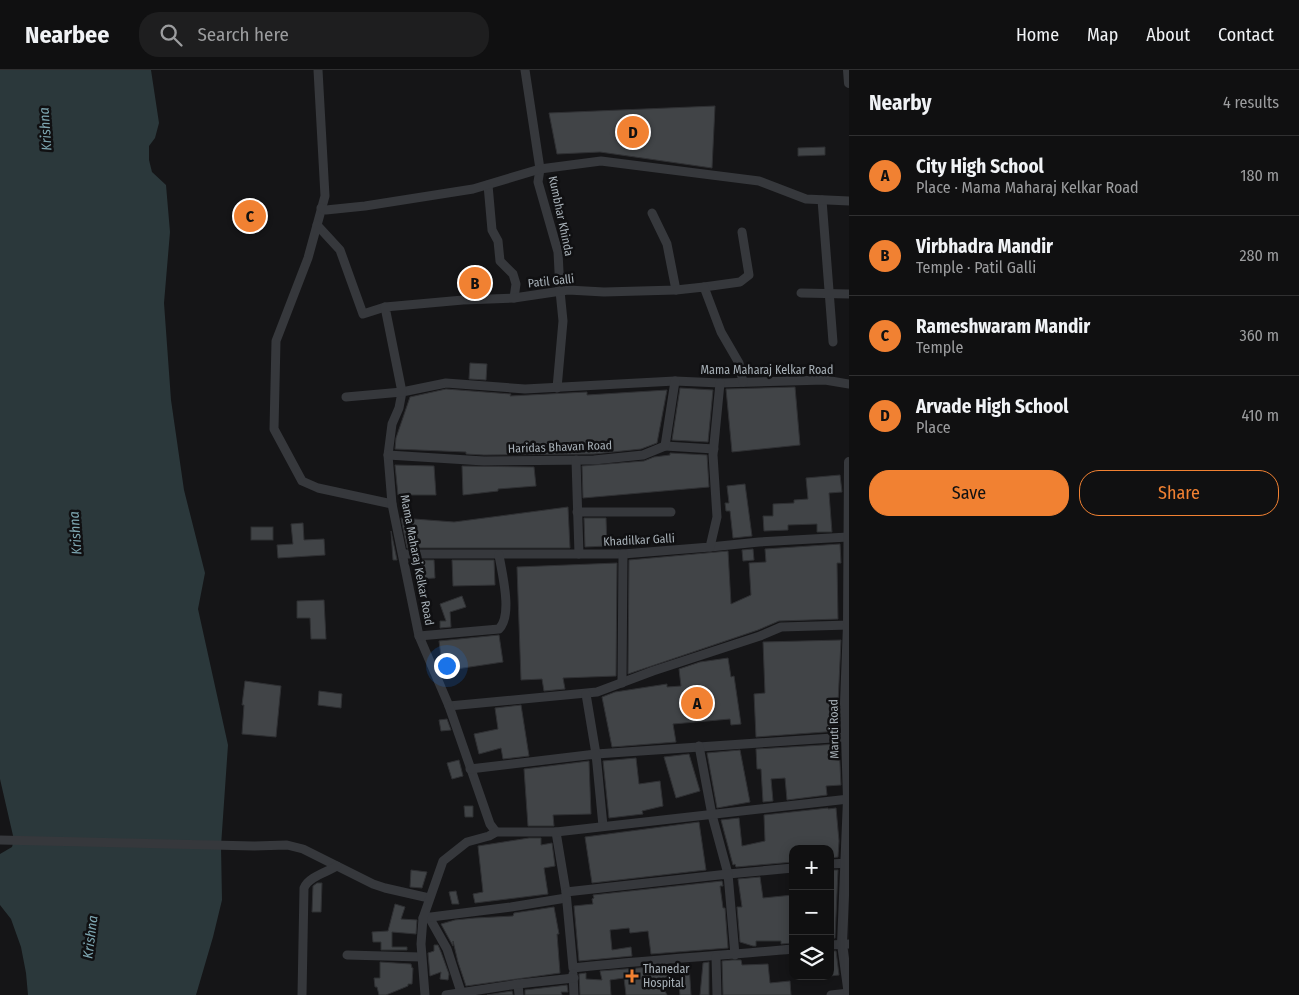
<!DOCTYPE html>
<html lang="en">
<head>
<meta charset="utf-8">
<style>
  body { margin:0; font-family:"Fira Sans Condensed",sans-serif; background:#1e1e1f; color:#f1f3f6 }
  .controls { position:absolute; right:15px; bottom:15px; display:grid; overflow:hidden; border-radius:10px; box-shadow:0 2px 12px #0003 }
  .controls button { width:45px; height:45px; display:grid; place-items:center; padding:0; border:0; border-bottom:1px solid #303031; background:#101011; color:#f1f3f6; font:25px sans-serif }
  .you { position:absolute; left:446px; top:595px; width:18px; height:18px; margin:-12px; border:4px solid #fff; border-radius:50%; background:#1a73e8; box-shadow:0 0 0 8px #1a73e833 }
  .badge { display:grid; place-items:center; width:32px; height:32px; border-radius:50%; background:#f18132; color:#111; font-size:16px; font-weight:700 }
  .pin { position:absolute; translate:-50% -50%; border:2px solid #fff; box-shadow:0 1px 5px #0006 }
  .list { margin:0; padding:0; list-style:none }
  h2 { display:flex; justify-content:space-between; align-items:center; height:65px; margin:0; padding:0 20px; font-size:21px }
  h2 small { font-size:16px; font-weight:400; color:#9c9d9f }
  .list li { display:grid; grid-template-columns:32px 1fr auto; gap:15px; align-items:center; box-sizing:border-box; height:80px; padding:0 20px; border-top:1px solid #303031 }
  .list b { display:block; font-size:19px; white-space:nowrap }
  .list p { margin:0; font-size:16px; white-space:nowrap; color:#9c9d9f }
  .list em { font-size:16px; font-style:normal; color:#9c9d9f }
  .actions { display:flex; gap:10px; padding:15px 20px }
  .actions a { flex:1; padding:11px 0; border:1px solid #f18132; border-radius:20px; text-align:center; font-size:18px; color:#f18132 }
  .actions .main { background:#f18132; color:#111 }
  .icon { flex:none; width:28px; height:28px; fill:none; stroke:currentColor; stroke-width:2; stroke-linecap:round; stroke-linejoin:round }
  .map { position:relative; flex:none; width:849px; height:925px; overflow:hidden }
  header { display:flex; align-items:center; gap:30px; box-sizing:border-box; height:70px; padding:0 25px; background:#101011; border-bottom:1px solid #303031 }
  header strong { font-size:24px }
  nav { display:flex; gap:28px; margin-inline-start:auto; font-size:18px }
  .search { width:350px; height:45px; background:#1e1e1f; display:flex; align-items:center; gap:12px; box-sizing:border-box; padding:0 18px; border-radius:20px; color:#9c9d9f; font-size:19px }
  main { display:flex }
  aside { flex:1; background:#101011 }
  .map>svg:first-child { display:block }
  .water { fill:#2b383b }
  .building { fill:#414447; stroke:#2f3033 }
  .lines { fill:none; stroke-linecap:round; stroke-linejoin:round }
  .minor { stroke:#36383c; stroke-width:9 }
  .tertiary { stroke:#36383c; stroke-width:10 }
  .poi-dot { fill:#f18132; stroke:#101012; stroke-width:2 }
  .labels { text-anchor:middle; stroke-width:5; stroke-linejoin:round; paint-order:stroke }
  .street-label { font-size:12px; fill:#a7b0b7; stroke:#101012 }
  .poi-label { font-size:12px; fill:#a7b0b7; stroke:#101012; text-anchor:start }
  .water-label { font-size:14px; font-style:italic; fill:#7ea7b2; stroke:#101012 }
</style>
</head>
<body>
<header>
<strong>Nearbee</strong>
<div class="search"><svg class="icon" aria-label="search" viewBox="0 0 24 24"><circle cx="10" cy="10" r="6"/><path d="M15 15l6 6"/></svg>Search here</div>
<nav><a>Home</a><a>Map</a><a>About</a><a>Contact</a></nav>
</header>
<main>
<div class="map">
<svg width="849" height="925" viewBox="0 0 849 925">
  <rect width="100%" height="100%" fill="#151517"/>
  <polygon class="water" points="0,0 151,0 159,53 155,68 149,76 149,90 152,102 166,115 170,162 164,233 171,330 184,420 205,503 198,539 228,675 221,776 222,830 213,867 196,925 28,925 26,903 21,877 11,849 0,835 0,784 12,777 14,770 0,709"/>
  <g class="building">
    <polygon points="715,36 712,98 600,82 557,84 549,43"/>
    <polygon points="825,77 825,85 798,86 798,78"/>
    <polygon points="470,293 487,294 486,310 469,309"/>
    <polygon points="795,317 800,375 732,382 726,319"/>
    <polygon points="680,318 713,320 708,372 672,370"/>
    <polygon points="446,319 511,324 510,326 587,322 587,325 667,320 657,373 641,379 594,384 484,385 466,384 466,382 395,379 396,368 410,327"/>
    <polygon points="670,383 707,385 709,417 583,428 582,396 644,391 654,387 670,385"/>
    <polygon points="395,395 434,396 436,425 398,425"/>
    <polygon points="462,396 534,397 536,416 498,419 498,421 463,425"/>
    <polygon points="840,405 842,422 829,423 832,462 817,462 817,454 788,455 788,460 764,461 763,446 773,446 773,434 794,433 794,430 808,429 806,408"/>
    <polygon points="745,414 752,466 733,468 730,441 726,441 725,433 729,433 727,416"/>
    <polygon points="568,437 570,478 407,478 401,448 454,452"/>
    <polygon points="584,448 606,448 607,476 585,477"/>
    <polygon points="303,453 304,470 324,469 325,485 278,488 277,475 293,474 291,454"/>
    <rect x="251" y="457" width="22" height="13"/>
    <polygon points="391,461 397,490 393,490"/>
    <polygon points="840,474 841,493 837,493 838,549 779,551 758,560 628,604 629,490 728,481 731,534 751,525 749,493 766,492 765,479"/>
    <polygon points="753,479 754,490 743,491 742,480"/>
    <polygon points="417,490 434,490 435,508 418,509"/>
    <polygon points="452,490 494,490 495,515 453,516"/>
    <polygon points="617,493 616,606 563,608 565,619 544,621 542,609 521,610 517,497"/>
    <polygon points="462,526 466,537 450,542 451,557 440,558 440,551 446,551 440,534"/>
    <polygon points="324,530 326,569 311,569 310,548 297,548 297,531"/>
    <polygon points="499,565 503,592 443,601 439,571"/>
    <polygon points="841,570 838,633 839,661 756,667 754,624 765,623 763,572"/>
    <polygon points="728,588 731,607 734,606 741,654 731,655 730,649 673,654 676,672 612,677 602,627 615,622 667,614 667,617 681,616 679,599 700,592"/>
    <polygon points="245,611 281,616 276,667 242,664 244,635 242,635"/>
    <polygon points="319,621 342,624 341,638 318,635"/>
    <polygon points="521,635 529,686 503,689 501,678 479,684 474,664 498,659 495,638"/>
    <polygon points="447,649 451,660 441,661 439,650"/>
    <polygon points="839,674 841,715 826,716 827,725 787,730 785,708 771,709 773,731 763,732 761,699 757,699 756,679"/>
    <polygon points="740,680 750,732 717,738 707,683"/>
    <polygon points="689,684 700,721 676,728 664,687"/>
    <polygon points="636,688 639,714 660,711 663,736 642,741 643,744 609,748 603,691"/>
    <polygon points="459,690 463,706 452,709 447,693"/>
    <polygon points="589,691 591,744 553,745 554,756 528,756 524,699"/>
    <polygon points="464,736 473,736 473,747 465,747"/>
    <polygon points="828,738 828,739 836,738 839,771 838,787 830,788 830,779 792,779 793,792 736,797 735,794 733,795 721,750 739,748 742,776 765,771 764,745"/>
    <polygon points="699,752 706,800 592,813 585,767"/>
    <polygon points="529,768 541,768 541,775 552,773 555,796 544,798 548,824 475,833 473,824 483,822 478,776"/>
    <polygon points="411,800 427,802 422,818 410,817"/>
    <polygon points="830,800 838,800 835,868 830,869"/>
    <polygon points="760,807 763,828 793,825 793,873 781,874 781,871 756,871 756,876 753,876 740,872 737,837 742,837 738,809"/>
    <polygon points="722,811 723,816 720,816 723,838 725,838 728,878 651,884 648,861 630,863 629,858 610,860 612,880 631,877 632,886 579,891 574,836 593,834 592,829 594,828 593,825"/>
    <polygon points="317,813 322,813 321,842 312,842 313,816"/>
    <polygon points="456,821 459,834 452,834 449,822"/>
    <polygon points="395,834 405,837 401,849 417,850 416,864 392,862 392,877 407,877 407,880 381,880 381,872 373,872 372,862 388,861"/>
    <polygon points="554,837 559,864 557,864 560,903 466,916 458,892 453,871 453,876 441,854 455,850 475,848 513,846 514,843"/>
    <polygon points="434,875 438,875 441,882 449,904 448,910 440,909 441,902 430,906 428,883 434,881"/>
    <polygon points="830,881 836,881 839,905 830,906"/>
    <polygon points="732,890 741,890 742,895 768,894 770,913 790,911 791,925 723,925 722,891"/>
    <polygon points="380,892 411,894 412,898 413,898 412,914 408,914 408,916 386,925 379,925 377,917 375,917 374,908 380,908"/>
    <polygon points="709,892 709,925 700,925 703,893"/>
    <polygon points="689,894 691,925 680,925 679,916 685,897 660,911 667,925 626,925 624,908 610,910 611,925 580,925 579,904 586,903 586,909 602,910 600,901"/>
    <polygon points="567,915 568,922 561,922 562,925 525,925 525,920"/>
    <polygon points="512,921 513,925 487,925"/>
  </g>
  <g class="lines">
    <g class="minor">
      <polyline points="318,0 325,126 308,188 276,271 274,359 302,411 318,418 392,434"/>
      <polyline points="525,0 540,99 538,112 558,182 560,221 563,251 557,318"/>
      <polyline points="488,115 492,160 498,171 500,191 513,204 516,214 514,228"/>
      <polyline points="822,130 833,272"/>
      <polyline points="321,138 326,140 365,136 473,119 540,99 601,91 759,111 806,129 849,131"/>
      <polyline points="652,143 667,174 676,220"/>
      <polyline points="317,155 340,180 363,244 385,237"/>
      <polyline points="704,217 740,212 749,205 742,162"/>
      <polyline points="801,223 849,224"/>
      <polyline points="849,314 825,310 720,313 675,311 525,319 446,313 402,322 399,338 392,354 388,385 392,434 419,566 449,636 597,622 653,601 760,566 781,557 849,555"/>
      <polyline points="346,327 402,322 385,237 463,230 514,228 568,220 604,222 676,220 704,217 721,262 739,293 743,312"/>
      <polyline points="665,376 714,379"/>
      <polyline points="388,385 484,391 594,390 643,385 665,376 675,311"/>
      <polyline points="576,390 579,484"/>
      <polyline points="577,442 671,442"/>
      <polyline points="710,477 759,472 848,467"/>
      <polyline points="403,484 623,484 710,477 717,447 713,385 720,313"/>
      <path d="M 419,566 L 499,559 C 513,545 502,504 499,485"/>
      <polyline points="622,613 623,484"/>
      <polyline points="586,624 596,684 847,667"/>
      <polyline points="449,636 490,754 496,762"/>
      <polyline points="699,676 712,745 728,804 793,798"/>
      <polyline points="470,699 596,684 603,756"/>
      <polyline points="556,762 566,822"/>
      <polyline points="0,770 254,776 287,775 303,779 373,814 385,818 429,828"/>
      <polyline points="830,794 849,793"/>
      <polyline points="429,847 447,879 461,922"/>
      <polyline points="423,848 511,837 566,828"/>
      <polyline points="830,875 849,874"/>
      <polyline points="347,885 421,887"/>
      <path d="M 735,885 L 728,804 L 566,822 L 573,898 C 646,890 719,886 793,879"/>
      <polyline points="716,887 717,925"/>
      <polyline points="573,904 574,925"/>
      <polyline points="518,914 519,925"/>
      <path d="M 302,925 L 304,818 C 308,807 327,802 337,796"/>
      <polyline points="425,925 421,874 423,848 443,791 467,772 489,766 496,762 556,762 849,729"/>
      <polyline points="446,925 518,914 574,908"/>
      <polyline points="831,925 849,923"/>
    </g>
    <g class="tertiary">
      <polyline points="848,0 849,13"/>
      <polyline points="849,392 848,555 845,633 848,729 842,874 849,925"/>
    </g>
  </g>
  <path class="poi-dot" d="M629.5 898.5h5v5h5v5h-5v5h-5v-5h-5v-5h5z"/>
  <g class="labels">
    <g class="street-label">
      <text transform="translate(561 146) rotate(78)" y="4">Kumbhar Khinda</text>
      <text transform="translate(551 211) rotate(-6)" y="4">Patil Galli</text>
      <text x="767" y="304">Mama Maharaj Kelkar Road</text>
      <text transform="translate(560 377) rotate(-2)" y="4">Haridas Bhavan Road</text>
      <text transform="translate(639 470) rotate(-3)" y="4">Khadilkar Galli</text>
      <text transform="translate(417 490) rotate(79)" y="4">Mama Maharaj Kelkar Road</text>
      <text transform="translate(834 659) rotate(-91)" y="4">Maruti Road</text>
    </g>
    <g class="poi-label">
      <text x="643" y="903">Thanedar<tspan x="643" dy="14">Hospital</tspan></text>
    </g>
    <g class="water-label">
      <text transform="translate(45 59) rotate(-94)" y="5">Krishna</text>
      <text transform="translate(75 463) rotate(-94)" y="5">Krishna</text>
      <text transform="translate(90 867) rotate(-83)" y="5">Krishna</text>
    </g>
  </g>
</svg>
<div class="controls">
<button>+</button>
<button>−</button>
<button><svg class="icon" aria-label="layers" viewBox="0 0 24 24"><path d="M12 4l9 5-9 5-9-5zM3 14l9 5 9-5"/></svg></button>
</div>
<div class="you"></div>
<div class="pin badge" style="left:697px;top:633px">A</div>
<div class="pin badge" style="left:475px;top:213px">B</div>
<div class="pin badge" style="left:250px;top:146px">C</div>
<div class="pin badge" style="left:633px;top:62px">D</div>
</div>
<aside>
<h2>Nearby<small>4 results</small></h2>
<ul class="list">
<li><span class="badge">A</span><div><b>City High School</b><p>Place · Mama Maharaj Kelkar Road</p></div><em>180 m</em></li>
<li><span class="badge">B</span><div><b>Virbhadra Mandir</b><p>Temple · Patil Galli</p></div><em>280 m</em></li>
<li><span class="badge">C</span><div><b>Rameshwaram Mandir</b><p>Temple</p></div><em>360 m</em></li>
<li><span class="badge">D</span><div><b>Arvade High School</b><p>Place</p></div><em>410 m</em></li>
</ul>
<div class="actions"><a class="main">Save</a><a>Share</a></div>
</aside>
</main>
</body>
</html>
